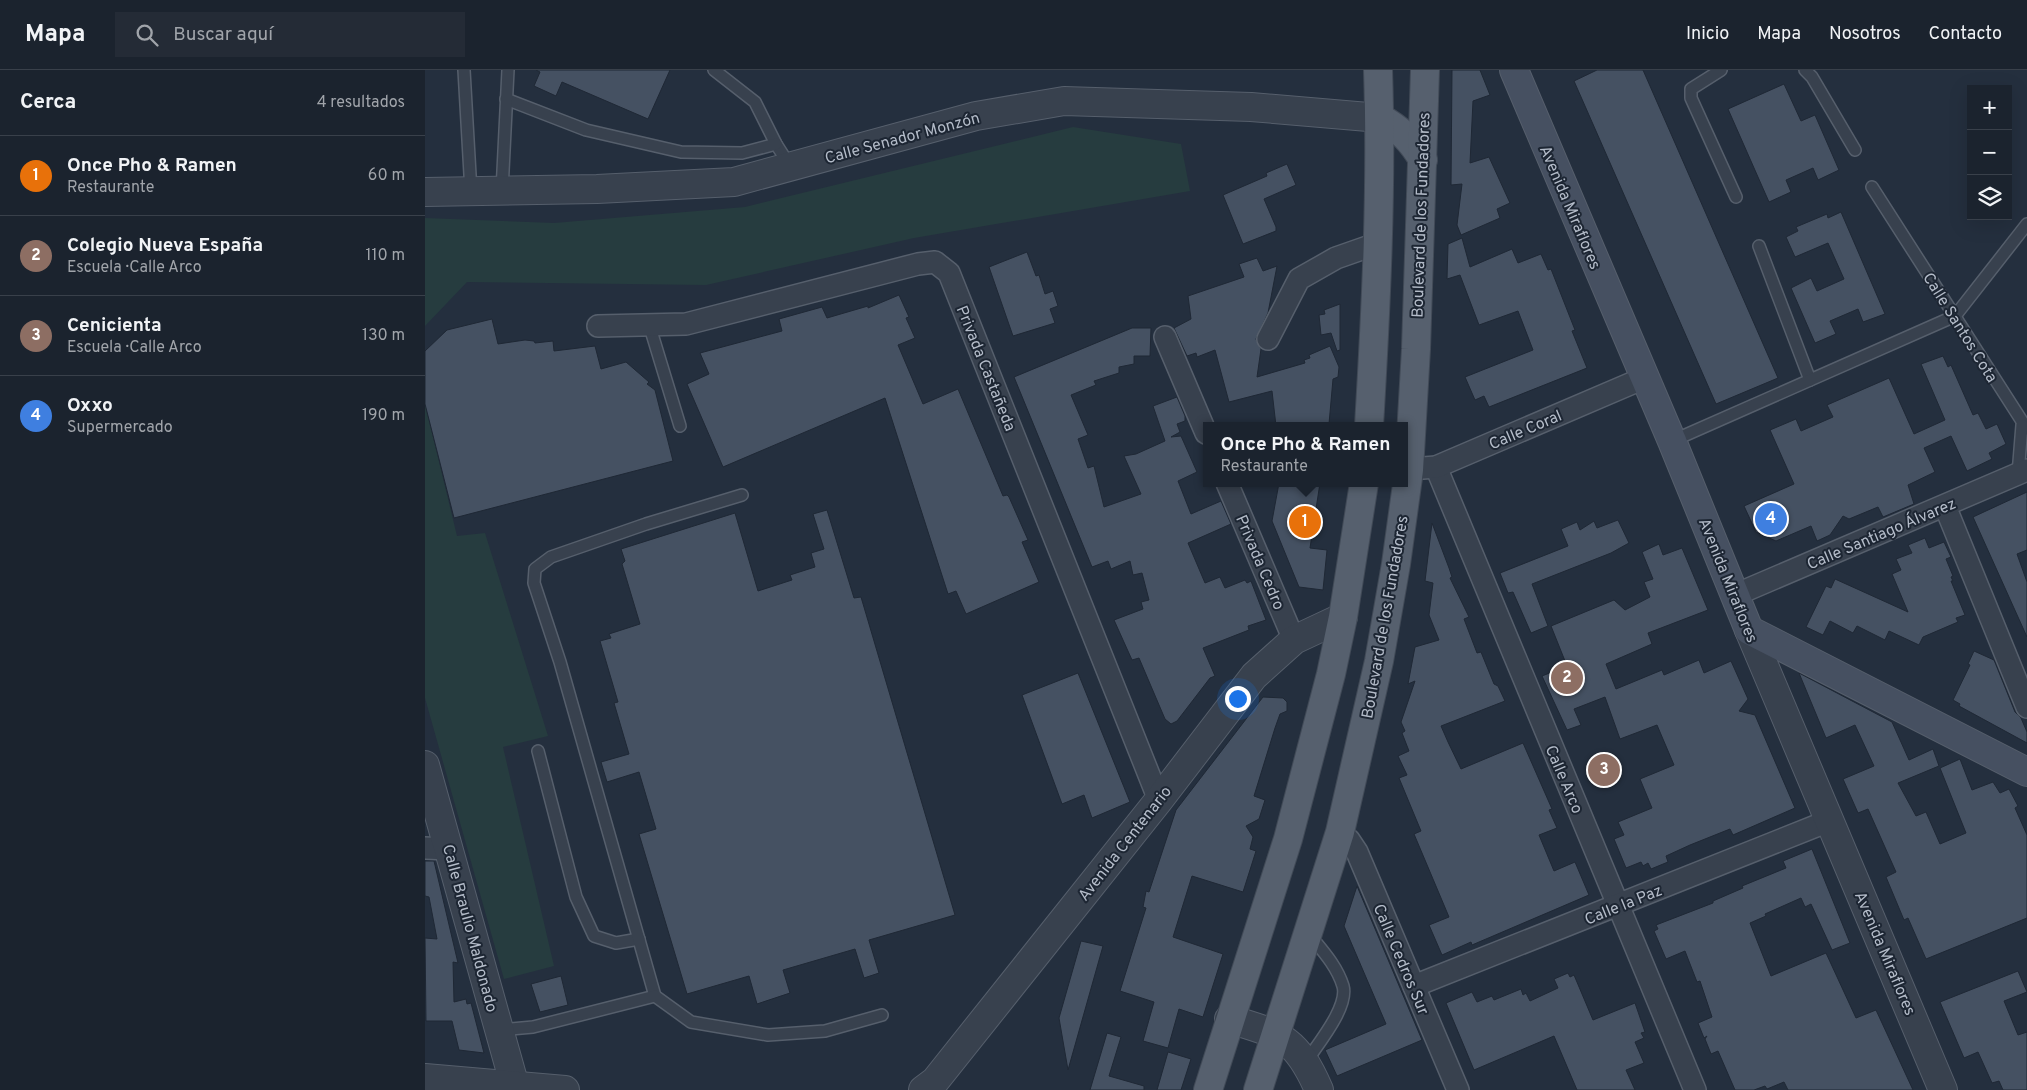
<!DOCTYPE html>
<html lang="es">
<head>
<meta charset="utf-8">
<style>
  body { margin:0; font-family:Overpass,sans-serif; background:#242b36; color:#f1f3f6 }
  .controls { position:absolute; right:15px; top:15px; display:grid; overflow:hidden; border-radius:0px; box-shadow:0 5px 20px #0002 }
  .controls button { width:45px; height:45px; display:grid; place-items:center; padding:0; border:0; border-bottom:1px solid #39404a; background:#1b232e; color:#f1f3f6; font:25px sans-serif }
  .you { position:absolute; left:812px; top:628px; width:18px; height:18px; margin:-12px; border:4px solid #fff; border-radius:50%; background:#1a73e8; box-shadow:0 0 0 8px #1a73e833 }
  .badge { display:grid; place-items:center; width:32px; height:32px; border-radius:50%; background:#8ab4f8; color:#fff; font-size:16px; font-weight:700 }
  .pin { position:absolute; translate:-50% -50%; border:2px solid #fff; box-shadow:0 1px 5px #0006 }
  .popup { position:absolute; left:778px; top:352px; width:205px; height:65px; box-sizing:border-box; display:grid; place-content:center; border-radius:0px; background:#1b232e; filter:drop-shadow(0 1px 4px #0005); font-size:16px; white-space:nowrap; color:#a0a4aa }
  .popup b { font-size:19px; color:#f1f3f6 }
  .popup::after { content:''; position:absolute; left:50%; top:100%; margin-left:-10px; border:10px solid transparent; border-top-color:#1b232e }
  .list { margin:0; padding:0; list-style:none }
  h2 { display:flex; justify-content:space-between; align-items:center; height:65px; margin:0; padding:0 20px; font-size:21px }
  h2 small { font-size:16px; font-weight:400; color:#a0a4aa }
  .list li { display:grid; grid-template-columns:32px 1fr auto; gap:15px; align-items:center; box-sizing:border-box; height:80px; padding:0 20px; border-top:1px solid #39404a }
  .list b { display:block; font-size:19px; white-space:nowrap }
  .list p { margin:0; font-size:16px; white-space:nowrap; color:#a0a4aa }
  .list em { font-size:16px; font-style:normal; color:#a0a4aa }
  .icon { flex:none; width:28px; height:28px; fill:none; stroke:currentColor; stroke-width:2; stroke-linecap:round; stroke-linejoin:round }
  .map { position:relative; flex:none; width:1602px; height:1020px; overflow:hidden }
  header { display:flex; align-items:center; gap:30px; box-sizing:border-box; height:70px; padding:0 25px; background:#1b232e; border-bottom:1px solid #39404a }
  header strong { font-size:24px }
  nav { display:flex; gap:28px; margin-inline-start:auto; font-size:18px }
  .search { width:350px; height:45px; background:#242b36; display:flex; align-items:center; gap:12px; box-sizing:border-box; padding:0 18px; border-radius:0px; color:#a0a4aa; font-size:19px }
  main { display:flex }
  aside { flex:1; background:#1b232e }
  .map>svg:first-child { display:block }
  .green { fill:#263c3f }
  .building { fill:#455162; stroke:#1f2835 }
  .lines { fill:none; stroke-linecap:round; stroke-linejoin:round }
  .service-casing { stroke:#565f6c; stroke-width:14 }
  .minor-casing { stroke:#565f6c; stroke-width:24 }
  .tertiary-casing { stroke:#565f6c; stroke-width:30 }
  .secondary-casing { stroke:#565f6c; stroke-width:30 }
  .primary-casing { stroke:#414a57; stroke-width:30 }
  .service { stroke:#38414e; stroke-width:11 }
  .minor { stroke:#38414e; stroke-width:21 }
  .tertiary { stroke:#38414e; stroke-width:28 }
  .secondary { stroke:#465061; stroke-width:28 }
  .primary { stroke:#56606e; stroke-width:28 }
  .labels { text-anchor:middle; stroke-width:4; stroke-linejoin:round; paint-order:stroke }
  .street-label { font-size:16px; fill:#b4bcc9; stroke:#1d2633 }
</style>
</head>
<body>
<header>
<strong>Mapa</strong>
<div class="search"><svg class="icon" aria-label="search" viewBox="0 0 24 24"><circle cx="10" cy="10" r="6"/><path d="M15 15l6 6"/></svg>Buscar aquí</div>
<nav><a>Inicio</a><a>Mapa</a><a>Nosotros</a><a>Contacto</a></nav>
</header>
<main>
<aside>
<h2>Cerca<small>4 resultados</small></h2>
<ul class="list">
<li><span class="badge" style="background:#e8710a">1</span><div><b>Once Pho &amp; Ramen</b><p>Restaurante</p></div><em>60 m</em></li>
<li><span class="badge" style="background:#8d6e63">2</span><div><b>Colegio Nueva España</b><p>Escuela · Calle Arco</p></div><em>110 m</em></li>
<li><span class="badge" style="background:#8d6e63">3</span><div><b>Cenicienta</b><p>Escuela · Calle Arco</p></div><em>130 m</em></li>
<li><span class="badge" style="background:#3f7fe0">4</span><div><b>Oxxo</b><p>Supermercado</p></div><em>190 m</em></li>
</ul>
</aside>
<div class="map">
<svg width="1602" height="1020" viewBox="0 0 1602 1020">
  <rect width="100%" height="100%" fill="#242f3e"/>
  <g class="green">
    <polygon points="648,57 756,74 765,121 489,168 281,215 42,212 0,256 0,148 129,153 320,137"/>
    <polygon points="0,334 32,466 60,463 123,666 78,677 129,896 79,909 0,628"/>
  </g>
  <g class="building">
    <polygon points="111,0 245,0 223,49 137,12 131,26 109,16 115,2"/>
    <polygon points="1027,0 1055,0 1065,25 1048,31 1045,93 1064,87 1085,133 1072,139 1075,148 1036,165 1032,155 1037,114 1026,115"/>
    <polygon points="1172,0 1218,0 1353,308 1291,334 1149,11"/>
    <polygon points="1359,14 1376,51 1390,45 1414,100 1393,110 1388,98 1361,110 1366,122 1344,132 1303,39"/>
    <polygon points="862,94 871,115 839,129 851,157 851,161 818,174 798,125 842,106 841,103"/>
    <polygon points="1416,142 1460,244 1438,252 1433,239 1405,251 1411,264 1390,273 1366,218 1386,208 1392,221 1419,209 1403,173 1370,187 1361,167 1373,161 1371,157 1402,144 1403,148"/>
    <polygon points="1037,168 1045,197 1087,179 1093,193 1116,184 1123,200 1126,199 1150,260 1147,261 1162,298 1064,337 1059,326 1050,330 1040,307 1108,280 1093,241 1054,255 1035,205 1022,209 1023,174"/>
    <polygon points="602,182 611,206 614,205 620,224 628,221 633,236 625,239 630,253 588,266 564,197"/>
    <polygon points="832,188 838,201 852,196 843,243 831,269 836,279 832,307 880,293 879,290 885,288 884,285 905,276 914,297 913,307 908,309 904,354 851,356 847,321 804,332 790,280 772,287 771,283 762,286 749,258 766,249 763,226 819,207 814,194"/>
    <polygon points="474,225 484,247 481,248 490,268 473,275 498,334 533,319 578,426 582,425 584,427 603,470 597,472 614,512 541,544 531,521 523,524 460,328 298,397 262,314 284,304 275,283 357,261 354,249 397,237 402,248 443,236 443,238"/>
    <polygon points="915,234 915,280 912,281 906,263 896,265 894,245 900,244 899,240"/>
    <polygon points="67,249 73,274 100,270 109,271 110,273 128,271 129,281 170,276 176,299 201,292 224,312 222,314 230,320 248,391 29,448 0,334 0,281 22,260"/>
    <polygon points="707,258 726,258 725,286 709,286 709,294 694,297 694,303 669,311 671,315 646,325 663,365 653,369 663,398 669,396 679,437 716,424 699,386 711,384 740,371 728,336 752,327 760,346 760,351 752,354 755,362 746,367 756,366 772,402 753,411 766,444 796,431 806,454 763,473 780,513 795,507 800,518 820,510 822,513 826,511 841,550 823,556 824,560 778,578 790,606 785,608 752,651 746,654 740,649 714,588 707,590 689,550 718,539 716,532 724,530 717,503 708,505 705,491 686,499 683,491 667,497 589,307"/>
    <polygon points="1518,286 1523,297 1526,295 1548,345 1553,343 1561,359 1572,354 1581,374 1564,383 1567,389 1542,401 1526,366 1499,378 1510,402 1483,415 1489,434 1458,447 1453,437 1424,449 1418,446 1405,465 1392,471 1386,456 1351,471 1331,462 1319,436 1369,414 1345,360 1371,349 1376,361 1408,347 1402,335 1464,308 1489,364 1520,350 1496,294"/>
    <polygon points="854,413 895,413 885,478 902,480 898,520 874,517 847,451"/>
    <polygon points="1602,422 1602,480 1592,484 1602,512 1602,567 1548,447"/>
    <polygon points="402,440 429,528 436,527 530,845 444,870 454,903 439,908 430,879 358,900 365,923 332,934 324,906 262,924 214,764 231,759 214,702 182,712 176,692 204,684 189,633 193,632 175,571 186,568 184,564 215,554 197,494 200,491 196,479 310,443 333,521 367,510 365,505 390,497 386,483 399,479 388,444"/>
    <polygon points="1193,450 1204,473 1186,483 1107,514 1123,556 1106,563 1088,522 1083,523 1075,503 1143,476 1136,459 1152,452 1155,460 1169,451 1172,458"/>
    <polygon points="1007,453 1024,498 1027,507 1025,508 1044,547 1039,549 1052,583 1056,582 1069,614 1073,616 1080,631 1016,656 1023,672 1036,699 1098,673 1127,739 1124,740 1132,758 1114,765 1129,801 1150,792 1164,825 1047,875 1046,872 1017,885 1004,855 1024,847 989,764 996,761 974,708 982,705 973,686 984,681 977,663 980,661 976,652 990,611 983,614 990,577 1014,570 1004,545 1008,513 1000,511"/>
    <polygon points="1500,468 1504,478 1519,472 1526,487 1521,489 1528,506 1526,507 1528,511 1526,511 1540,545 1531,548 1533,552 1498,567 1494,575 1464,561 1460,570 1432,556 1428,563 1405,551 1398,565 1381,557 1401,516 1406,518 1410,509 1483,542 1467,504 1476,500 1471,489 1487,483 1483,475"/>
    <polygon points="1234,474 1238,485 1257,478 1283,540 1223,563 1227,574 1181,594 1191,619 1237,600 1239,605 1274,590 1279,603 1306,591 1323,629 1314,641 1330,645 1370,738 1308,765 1305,759 1265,775 1241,786 1243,792 1226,799 1223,793 1218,796 1216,792 1201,798 1189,769 1199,765 1193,752 1227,738 1215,709 1249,695 1232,655 1195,669 1180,627 1149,639 1156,655 1142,660 1117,606 1142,596 1126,556 1189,530 1200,540 1225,527 1219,512 1228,509 1217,482"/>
    <polygon points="1549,581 1569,590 1590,642 1596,648 1602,662 1602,673 1534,636 1535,634 1528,630 1545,595 1543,594"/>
    <polygon points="653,603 705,732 667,748 659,725 637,734 597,625"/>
    <polygon points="1374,603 1467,652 1484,690 1508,679 1514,696 1473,713 1491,746 1501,742 1515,774 1541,763 1515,698 1535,689 1547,720 1568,712 1575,723 1584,719 1593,736 1590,738 1602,765 1602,848 1501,889 1483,848 1479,850 1461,807 1471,802 1443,739 1433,743 1418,709 1449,696 1430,655 1401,668"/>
    <polygon points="838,627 858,628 862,632 862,641 855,644 850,658 829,726 840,730 834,749 821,756 828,767 825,779 831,781 818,822 767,806 748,867 798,884 778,947 754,939 743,978 718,971 729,932 695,921 721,838 718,837 721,821 724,822 751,740"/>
    <polygon points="1387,779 1425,873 1407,880 1386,834 1380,837 1376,828 1340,844 1341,846 1325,853 1346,906 1401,883 1431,948 1451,940 1488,1020 1363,1020 1359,1012 1342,1019 1340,1016 1329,1020 1310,1020 1293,981 1286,984 1280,969 1282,966 1279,968 1273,953 1287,947 1275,911 1272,912 1260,881 1241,889 1229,861 1233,859 1231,855 1288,833 1288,831 1318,818 1317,816 1361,798 1358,791"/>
    <polygon points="0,791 9,791 33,893 28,892 29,932 41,929 42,934 46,933 59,983 34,980 27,951 1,951 0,868 12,869 4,827 0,826"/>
    <polygon points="932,816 997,970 912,1006 900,980 961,954 919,856"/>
    <polygon points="656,871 678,876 643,1000 634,948"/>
    <polygon points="1593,901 1602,922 1579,931 1593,965 1602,962 1602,1020 1578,1020 1574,1011 1567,1013 1553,982 1539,988 1515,932"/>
    <polygon points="1143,903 1145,907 1149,905 1168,950 1210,933 1220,962 1216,963 1219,968 1210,972 1219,993 1201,1000 1210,1020 1152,1020 1129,966 1049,1000 1021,933 1047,922 1052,932 1067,926 1069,930 1096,919 1098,925 1101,923 1105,931 1133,918 1129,909"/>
    <polygon points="136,906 143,935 115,942 106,914"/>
    <polygon points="682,963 696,967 684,1006 719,1016 719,1020 665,1020"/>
    <polygon points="743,982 766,989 756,1020 732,1020"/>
  </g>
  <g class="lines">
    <defs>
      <g id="service">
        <polyline points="39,0 46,122"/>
        <polyline points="289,0 330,32 351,74 365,96"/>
        <polyline points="1296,0 1266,19 1266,28 1311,127"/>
        <polyline points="1380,0 1387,7 1430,80"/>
        <polyline points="81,29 161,60 256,82 317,83 351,74"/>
        <polyline points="1447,117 1602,359"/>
        <polyline points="77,121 83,0"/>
        <polyline points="1334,176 1385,310"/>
        <polyline points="224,254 255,356"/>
        <polyline points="1247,371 1530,246 1602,154"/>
        <polyline points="1593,404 1597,355"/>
        <polyline points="113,681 151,827 169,866 191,873 214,869"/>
        <polyline points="230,926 135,592 109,513 110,499 126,487 221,454 317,425"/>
        <polyline points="74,960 108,957 230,926 266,952 343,965 400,961 457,945"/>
        <path d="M 881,992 C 892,975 924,937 918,916 C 912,896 897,880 884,864"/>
      </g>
      <g id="minor">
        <polyline points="173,256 261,254 493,194 510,192 524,203 734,730"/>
        <polyline points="740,267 781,363"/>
        <polyline points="843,269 874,209 911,188 951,174"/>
        <polyline points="1011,397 1270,1020"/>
        <polyline points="998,398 1011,397 1219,308"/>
        <polyline points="802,413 869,570"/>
        <polyline points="1520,436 1602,637"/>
        <polyline points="1310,525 1602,400"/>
        <polyline points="915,762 924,770 932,782 1033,1020"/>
        <polyline points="0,778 24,779"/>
        <polyline points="989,916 1406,750"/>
      </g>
      <g id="tertiary">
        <polyline points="0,122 172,119 309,112 551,46 639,31 826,37 955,48"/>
        <polyline points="1324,560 1518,1020"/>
        <polyline points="0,695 91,1020"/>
        <path d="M 804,949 C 856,965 871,967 894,1020"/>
        <polyline points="0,1008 140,1020"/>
        <polyline points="498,1020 510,1011 734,730 829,606 869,570 918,547"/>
      </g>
      <polyline id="secondary" points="1089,0 1247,371 1324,560 1602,702"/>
      <g id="primary">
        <path d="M 955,48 C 975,59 986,70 998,90"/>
        <path d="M 944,356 C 951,238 957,118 953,0"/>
        <polyline points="783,1020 863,769 906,604 918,547 939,413"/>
        <polyline points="833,1020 915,762 954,591 971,494 984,400 991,279 1000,0"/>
      </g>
    </defs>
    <use href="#service" class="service-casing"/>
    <use href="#minor" class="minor-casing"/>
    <use href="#tertiary" class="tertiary-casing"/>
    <use href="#secondary" class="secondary-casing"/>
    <use href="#primary" class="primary-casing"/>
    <use href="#service" class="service"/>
    <use href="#minor" class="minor"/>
    <use href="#tertiary" class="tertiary"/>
    <use href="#secondary" class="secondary"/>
    <use href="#primary" class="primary"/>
  </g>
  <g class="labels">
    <g class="street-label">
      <text transform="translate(477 67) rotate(-15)" y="6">Calle Senador Monzón</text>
      <text transform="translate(1146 137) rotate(67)" y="6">Avenida Miraflores</text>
      <text transform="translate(995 145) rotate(-88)" y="6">Boulevard de los Fundadores</text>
      <text transform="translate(1536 257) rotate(58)" y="6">Calle Santos Cota</text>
      <text transform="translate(562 298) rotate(68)" y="6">Privada Castañeda</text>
      <text transform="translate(1100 359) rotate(-23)" y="6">Calle Coral</text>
      <text transform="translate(1456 463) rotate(-23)" y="6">Calle Santiago Álvarez</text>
      <text transform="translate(836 492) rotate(67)" y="6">Privada Cedro</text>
      <text transform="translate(1304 510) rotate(68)" y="6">Avenida Miraflores</text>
      <text transform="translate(959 547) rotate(-80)" y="6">Boulevard de los Fundadores</text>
      <text transform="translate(1140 709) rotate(67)" y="6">Calle Arco</text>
      <text transform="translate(699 773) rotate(-52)" y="6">Avenida Centenario</text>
      <text transform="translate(1198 834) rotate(-22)" y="6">Calle la Paz</text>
      <text transform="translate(46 858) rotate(75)" y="6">Calle Braulio Maldonado</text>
      <text transform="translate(1461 883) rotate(67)" y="6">Avenida Miraflores</text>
      <text transform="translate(977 889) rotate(67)" y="6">Calle Cedros Sur</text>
    </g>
  </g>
</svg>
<div class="controls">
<button>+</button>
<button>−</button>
<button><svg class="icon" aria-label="layers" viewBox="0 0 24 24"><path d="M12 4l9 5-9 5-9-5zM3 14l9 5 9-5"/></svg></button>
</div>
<div class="you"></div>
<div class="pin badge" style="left:880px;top:452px;background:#e8710a">1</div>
<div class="popup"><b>Once Pho &amp; Ramen</b>Restaurante</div>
<div class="pin badge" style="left:1142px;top:608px;background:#8d6e63">2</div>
<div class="pin badge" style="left:1179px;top:700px;background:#8d6e63">3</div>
<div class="pin badge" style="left:1346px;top:449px;background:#3f7fe0">4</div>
</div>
</main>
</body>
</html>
